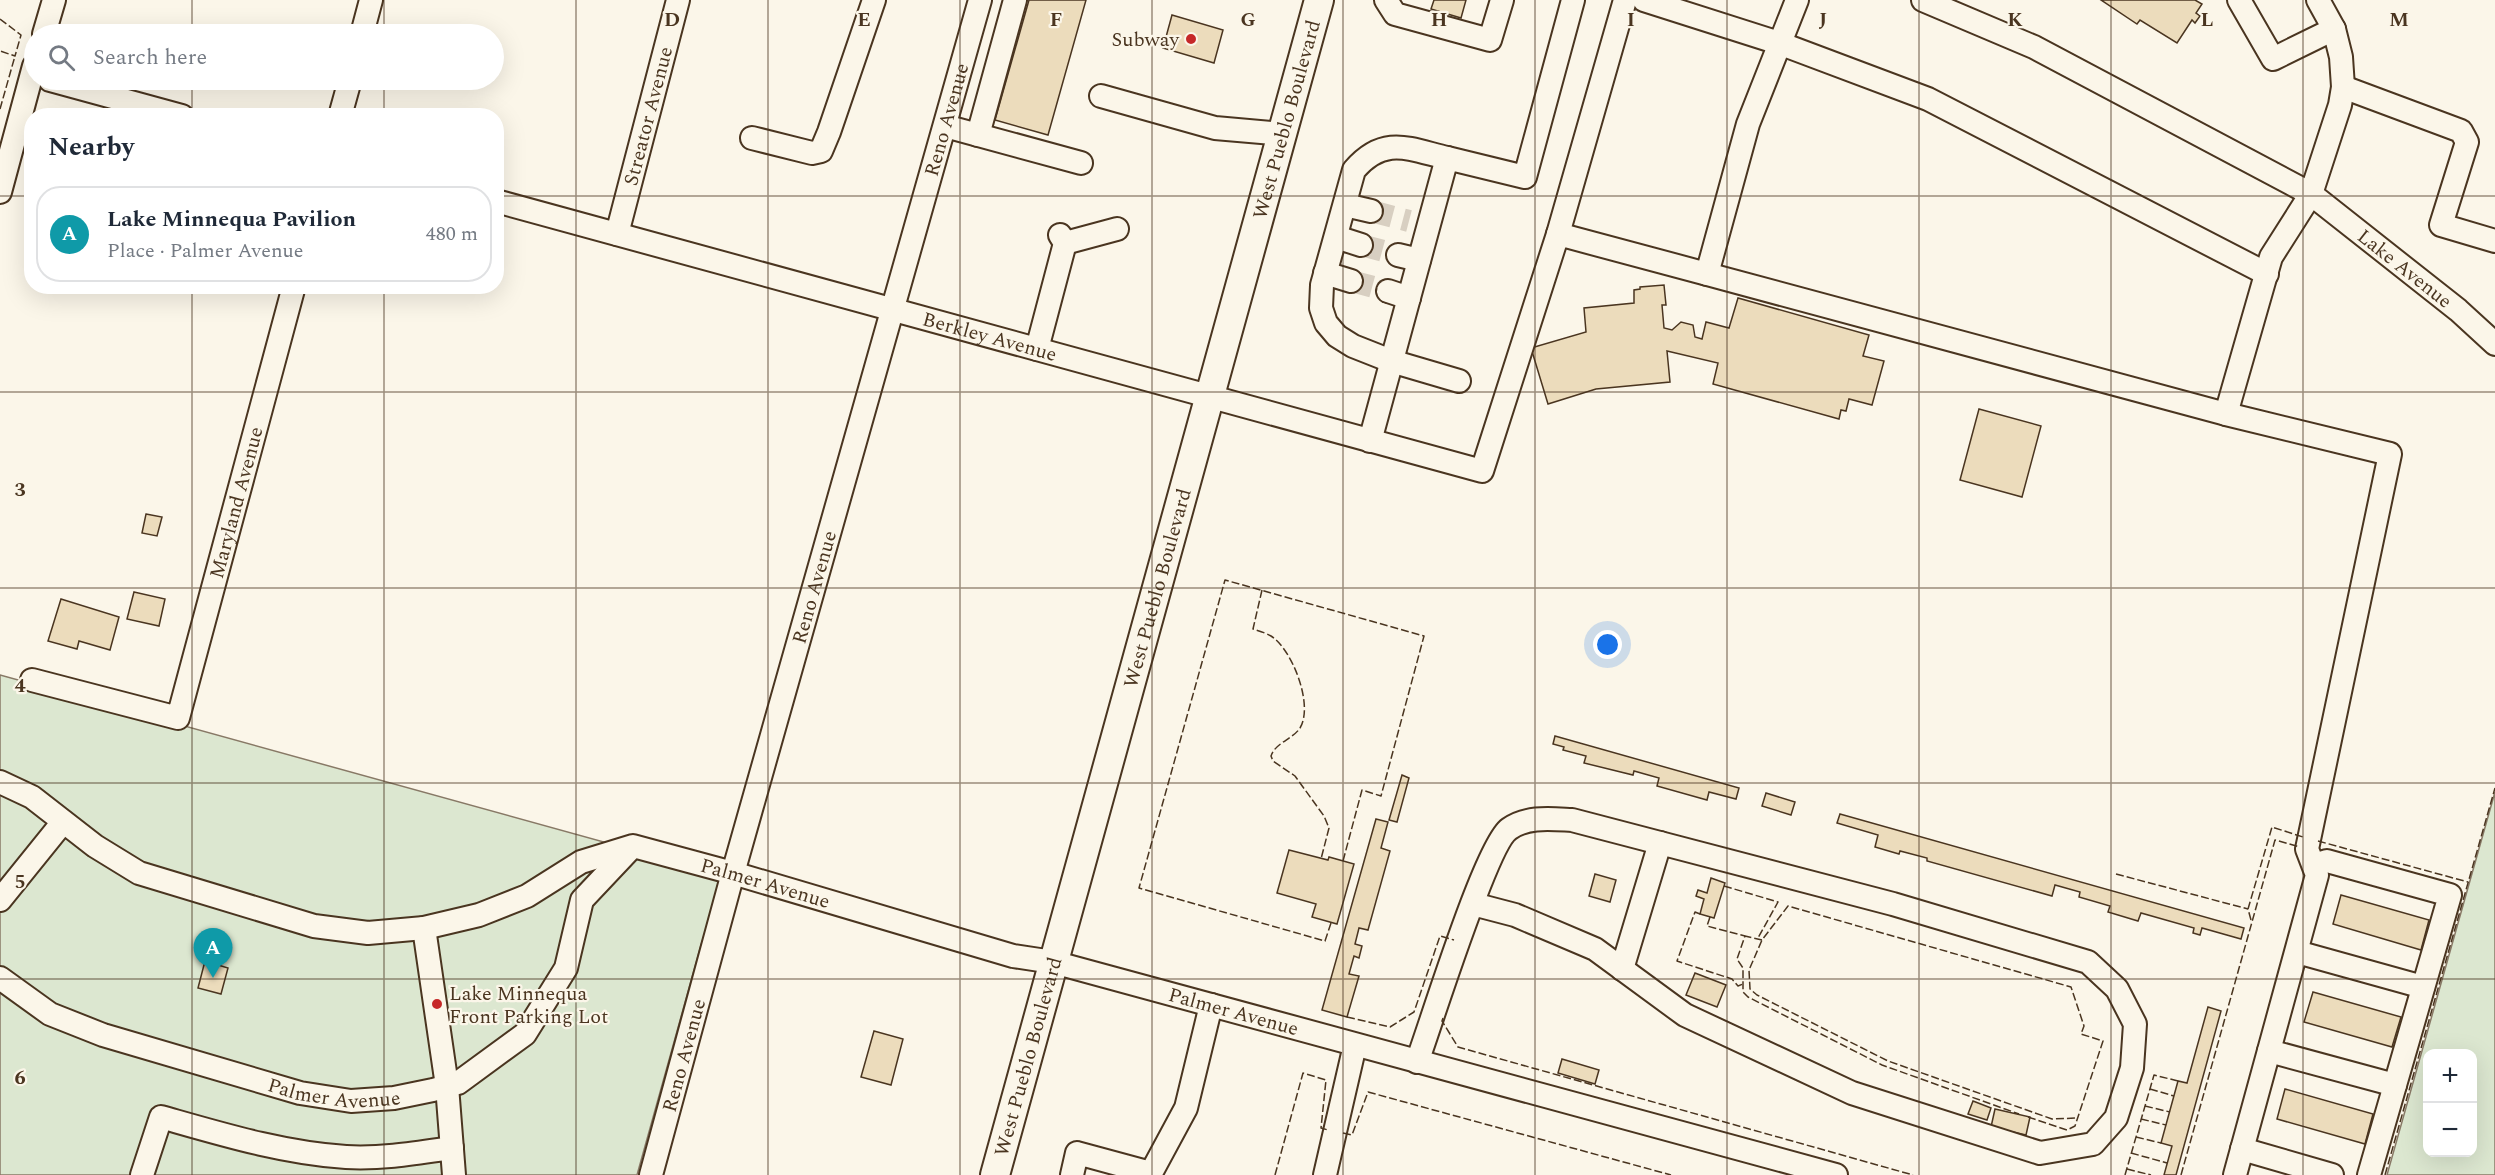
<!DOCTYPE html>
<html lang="en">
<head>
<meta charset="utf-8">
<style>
  body { margin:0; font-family:Spectral,serif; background:#f6f6f7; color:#1f2937 }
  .controls { position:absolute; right:18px; bottom:18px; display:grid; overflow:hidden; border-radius:12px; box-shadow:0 6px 24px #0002 }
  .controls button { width:54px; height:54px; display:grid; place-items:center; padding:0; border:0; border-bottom:2px solid #e0e1e3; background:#fff; color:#1f2937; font:30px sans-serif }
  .you { position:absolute; left:1608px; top:645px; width:21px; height:21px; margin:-15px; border:4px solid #fff; border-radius:50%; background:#1a73e8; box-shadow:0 0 0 9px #1a73e833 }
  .badge { display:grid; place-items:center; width:39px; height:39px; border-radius:50%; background:#c62828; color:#fff; font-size:20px; font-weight:700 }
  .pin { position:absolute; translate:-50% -50px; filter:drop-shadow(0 2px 3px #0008) }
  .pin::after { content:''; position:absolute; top:32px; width:21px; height:18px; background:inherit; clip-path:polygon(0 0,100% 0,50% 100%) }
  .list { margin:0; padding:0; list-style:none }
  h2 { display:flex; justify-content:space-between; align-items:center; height:78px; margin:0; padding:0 24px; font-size:26px }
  h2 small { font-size:20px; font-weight:400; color:#747a83 }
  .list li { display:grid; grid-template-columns:39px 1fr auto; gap:18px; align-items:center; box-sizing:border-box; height:96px; margin:0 12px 12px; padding:0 12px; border:2px solid #e0e1e3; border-radius:24px }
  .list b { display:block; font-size:22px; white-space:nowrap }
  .list p { margin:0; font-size:20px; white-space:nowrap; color:#747a83 }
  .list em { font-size:20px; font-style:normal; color:#747a83 }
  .icon { flex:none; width:33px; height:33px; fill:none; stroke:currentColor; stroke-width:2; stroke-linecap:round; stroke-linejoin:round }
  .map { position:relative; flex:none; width:2495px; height:1175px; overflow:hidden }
  .search { position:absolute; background:#fff; box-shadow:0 6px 24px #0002; left:24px; top:24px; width:480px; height:66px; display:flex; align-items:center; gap:15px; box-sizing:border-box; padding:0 21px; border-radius:33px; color:#747a83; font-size:22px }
  .panel { position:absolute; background:#fff; box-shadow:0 6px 24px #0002; left:24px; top:108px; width:480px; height:186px; border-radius:24px }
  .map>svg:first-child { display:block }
  .green { fill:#dce7d0; stroke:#887966; stroke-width:1.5; fill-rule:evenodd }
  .building { fill:#ecdcbc; stroke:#4a3520; stroke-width:1.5 }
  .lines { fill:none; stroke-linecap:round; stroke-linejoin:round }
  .minor-tunnel { stroke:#d8cfc1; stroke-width:22; stroke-dasharray:22 11; stroke-linecap:butt }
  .minor-casing { stroke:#4a3520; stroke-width:26 }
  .major-casing { stroke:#4a3520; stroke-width:32 }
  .minor { stroke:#fbf6e9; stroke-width:22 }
  .major { stroke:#fbf6e9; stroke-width:28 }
  .fence { stroke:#4a3520; stroke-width:1.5; stroke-dasharray:8 3; stroke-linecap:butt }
  .grid { fill:none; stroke:#4a3520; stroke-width:1.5; stroke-opacity:0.55 }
  .poi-dot { fill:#c62828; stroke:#fbf6e9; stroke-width:2 }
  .labels { text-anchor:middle; stroke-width:4.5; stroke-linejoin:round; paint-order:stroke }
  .poi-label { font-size:20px; fill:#4a3520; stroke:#fbf6e9; text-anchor:end }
  .street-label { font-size:20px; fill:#4a3520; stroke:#fbf6e9 }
  .grid-label { font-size:20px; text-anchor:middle; font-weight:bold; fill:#4a3520; stroke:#fbf6e9; stroke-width:4.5; stroke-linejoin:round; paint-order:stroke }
</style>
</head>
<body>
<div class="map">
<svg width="2495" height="1175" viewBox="0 0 2495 1175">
  <rect width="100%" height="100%" fill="#fbf6e9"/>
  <g class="green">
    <polygon points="0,675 723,875 701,945 637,1175 0,1175"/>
    <path d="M 2495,792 L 2495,1175 L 2387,1175 ZM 2428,1054 L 2472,1054 L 2472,1152 L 2428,1152 Z"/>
  </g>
  <g class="building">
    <polygon points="1029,0 1086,0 1048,135 995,120"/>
    <polygon points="1434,0 1466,0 1461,18 1431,9"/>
    <polygon points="2101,0 2195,0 2202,4 2196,13 2200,16 2195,23 2192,20 2177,43 2140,20 2137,24"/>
    <polygon points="1172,15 1223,30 1214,63 1163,48"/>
    <polygon points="1664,285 1666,305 1662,305 1664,328 1672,330 1681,322 1693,325 1695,337 1702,339 1706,322 1729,328 1738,298 1869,335 1863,356 1884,361 1872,405 1849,399 1846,411 1841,410 1839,419 1713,384 1718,363 1667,351 1670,382 1596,389 1548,404 1531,348 1586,332 1584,308 1634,303 1634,290 1640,289 1640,287"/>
    <polygon points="1979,409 2041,426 2022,497 1960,480"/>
    <polygon points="146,514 162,517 157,536 142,533"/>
    <polygon points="134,592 165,599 159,626 127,619"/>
    <polygon points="61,599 119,617 110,650 79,641 77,649 48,641"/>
    <polygon points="1555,736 1739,788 1736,799 1709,792 1707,800 1657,786 1659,778 1634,771 1633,775 1584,763 1586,756 1563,750 1564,747 1553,744"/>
    <polygon points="1402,775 1409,778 1397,822 1389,820"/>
    <polygon points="1766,793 1795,802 1791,815 1762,806"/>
    <polygon points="1840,814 2244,928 2241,939 2202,928 2200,935 2193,933 2194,928 2141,913 2138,921 2108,912 2110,906 2079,897 2080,892 2055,885 2052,896 1927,861 1927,858 1900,851 1899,854 1875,847 1878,835 1837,823"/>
    <polygon points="1376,819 1388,822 1381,848 1390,851 1368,930 1359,928 1355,944 1362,946 1359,958 1354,956 1349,974 1359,976 1347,1017 1322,1010"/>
    <polygon points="1289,850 1328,860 1329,857 1354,864 1337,924 1312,917 1316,904 1277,893"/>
    <polygon points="1595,874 1616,880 1610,902 1589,896"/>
    <polygon points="1711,878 1725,883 1714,918 1700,914 1704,899 1696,896 1698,890 1707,893"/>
    <polygon points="2341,895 2429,920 2421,950 2333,924"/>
    <polygon points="205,961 228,968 221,994 198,988"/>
    <polygon points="1695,973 1726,985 1717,1007 1686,995"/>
    <polygon points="2313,992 2401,1017 2392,1047 2304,1022"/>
    <polygon points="2208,1007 2221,1011 2176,1175 2164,1175 2172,1146 2161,1143 2178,1081 2187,1083"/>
    <polygon points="874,1031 903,1039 891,1085 861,1077"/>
    <polygon points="1562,1059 1599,1070 1595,1084 1558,1073"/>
    <polygon points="2285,1089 2373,1114 2365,1144 2277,1119"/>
    <polygon points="1973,1101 1991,1108 1987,1120 1968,1114"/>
    <polygon points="1995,1109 2030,1117 2026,1135 1991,1127"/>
  </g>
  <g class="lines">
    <g class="minor-tunnel">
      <polyline points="1371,211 1409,221"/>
      <polyline points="1361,245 1398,255"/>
      <polyline points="1351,281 1388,291"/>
    </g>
    <defs>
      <g id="minor">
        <polyline points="1386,0 1395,14 1490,40 1502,0"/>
        <polyline points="1644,0 1779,43 1928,99 2267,274"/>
        <path id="s1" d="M 1923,0 L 2034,47 L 2311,194 L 2458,310 L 2495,344"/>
        <polyline points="2239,0 2273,59 2334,29"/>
        <polyline points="44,34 54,0"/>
        <polyline points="362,34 371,0"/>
        <polyline points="50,80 182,116"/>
        <polyline points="2343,87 2461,131 2467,142 2441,225 2495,241"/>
        <polyline points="1101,96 1215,128 1283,134"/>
        <polyline points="340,116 350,80"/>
        <polyline points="945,126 1081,163"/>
        <polyline points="978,135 1015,0"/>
        <polyline points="752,138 812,153 821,151 829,132 874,0"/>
        <path d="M 1447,158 C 1409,149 1384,135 1354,170 L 1322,285 L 1321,308 L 1326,323 L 1337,336 L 1353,346 L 1391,361 L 1459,381"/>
        <polyline points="0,192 34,66"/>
        <path id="s2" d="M 496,201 L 1482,471 L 1558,234 L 1707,274 L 1748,124 L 1797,0"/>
        <polyline points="1345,205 1371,211"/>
        <path id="s3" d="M 617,234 L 678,0"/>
        <polyline points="1558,234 1625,0"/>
        <polyline points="1336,237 1361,245"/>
        <polyline points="1065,243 1117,229"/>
        <polyline points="1398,255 1419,260"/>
        <polyline points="1325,273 1351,281"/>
        <polyline points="1707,274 2226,414 2271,257 2311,194 2340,105 2343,87 2341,57 2334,29 2318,0"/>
        <polyline points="1388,291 1409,298"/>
        <polyline points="1037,349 1065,243 1060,235"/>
        <polyline points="2226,414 2390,454 2307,849 2317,875 2235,1175"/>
        <polyline points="1370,441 1447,158 1525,177 1573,0"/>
        <path id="s4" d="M 32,680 L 178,718 L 294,286"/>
        <path id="s5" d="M 0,782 L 32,797 L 95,846 L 139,873 L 314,926 L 368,933 L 424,928 L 479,915 L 527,896 L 581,862 L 633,846 L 733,873 L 1013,956 L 1053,962 L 1836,1175"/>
        <polyline points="2314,865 2327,861 2450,895 2369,1175"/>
        <polyline points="0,900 63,822"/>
        <polyline points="424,928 447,1086 454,1175"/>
        <polyline points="2297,952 2423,987"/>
        <polyline points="1622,969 1660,843"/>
        <path id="s6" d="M 0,978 L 50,1014 L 103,1035 L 300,1093 L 351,1101 L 394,1098 L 433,1090 L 458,1083 L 525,1034 L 566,968 L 582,900 L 632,847"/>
        <polyline points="2269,1051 2395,1085"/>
        <path d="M 1417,1062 C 1431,1024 1486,845 1509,829 C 1527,816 1551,819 1572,820 L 1893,904 L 2088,962 L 2117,989 L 2135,1024 L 2132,1068 L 2116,1118 L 2093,1144 L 2040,1153 L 1852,1093 L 1685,1015 L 1595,949 L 1515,915 L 1473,904"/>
        <polyline points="2242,1149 2332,1175"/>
        <path d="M 142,1175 L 161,1117 C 221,1134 283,1153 346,1157 C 382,1159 417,1153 452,1148"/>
        <path id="s7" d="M 651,1175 L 733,873 L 980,0"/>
        <polyline points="1072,1175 1077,1153 1151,1173 1186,1108 1211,1005"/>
        <polyline points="1325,1175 1355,1045"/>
      </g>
      <g id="major">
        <path id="s8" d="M 995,1175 L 1319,0"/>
      </g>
    </defs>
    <use href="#minor" class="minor-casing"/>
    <use href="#major" class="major-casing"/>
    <use href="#minor" class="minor"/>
    <use href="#major" class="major"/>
    <g class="fence">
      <polyline points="0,19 21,35 15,56 0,51"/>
      <polyline points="0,109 15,56"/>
      <path d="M 1262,590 L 1253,629 C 1259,631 1266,633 1271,636 C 1292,649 1314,705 1300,728 C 1293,739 1275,743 1271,756 L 1273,761 L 1295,776 L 1324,816 L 1329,828 L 1321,859"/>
      <polyline points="2318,841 2468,882"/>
      <polyline points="2116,874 2248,909"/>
      <polyline points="1724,886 1778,902 1758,938"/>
      <polyline points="1700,914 1695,912 1677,961 1732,979 1738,986 1743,984"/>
      <polyline points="1710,917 1707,926 1745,936"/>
      <polyline points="2251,920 2248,909 2272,827 2303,837"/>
      <polyline points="1331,923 1325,941 1139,888 1225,580 1424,636 1381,796 1362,790 1343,861"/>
      <polyline points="1762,940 1745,936 1737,959 1743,968 1743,992 1748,997 1882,1065 2019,1114"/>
      <polyline points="1347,1017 1390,1027 1414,1012 1440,936 1454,940"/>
      <polyline points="1443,1018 1442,1021 1458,1047 1913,1175"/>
      <polyline points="2150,1089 2174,1096"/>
      <polyline points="2145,1106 2170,1112"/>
      <polyline points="2028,1117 2067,1130 2075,1126 2103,1041 2081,1034 2084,1026 2071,987 1788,906 1762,940 1749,970 1750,989 1757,995 1888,1061 2052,1119 2077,1118"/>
      <polyline points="2141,1119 2166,1125"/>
      <polyline points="1343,1133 1352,1135 1368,1092 1671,1175"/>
      <polyline points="2136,1137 2161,1143"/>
      <polyline points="2131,1153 2167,1163"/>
      <polyline points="2127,1169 2151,1175"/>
      <polyline points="1275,1175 1303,1073 1326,1080 1321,1128 1328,1130"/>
      <polyline points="2125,1175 2154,1075 2178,1081"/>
      <polyline points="2181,1175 2275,840 2300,847"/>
      <polyline points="2385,1175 2495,788"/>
    </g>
  </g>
  <path class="grid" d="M 192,0 L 192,34M 384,0 L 384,34M 576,0 L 576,1175M 768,0 L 768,1175M 960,0 L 960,1175M 1152,0 L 1152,1175M 1343,0 L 1343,1175M 1535,0 L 1535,1175M 1727,0 L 1727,1175M 1919,0 L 1919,1175M 2111,0 L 2111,1175M 2303,0 L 2303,1175M 192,80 L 192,116M 384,80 L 384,116M 0,196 L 32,196M 496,196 L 2495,196M 192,286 L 192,1175M 384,286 L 384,1175M 0,392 L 2495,392M 0,588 L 2495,588M 0,783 L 2495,783M 0,979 L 2495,979"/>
  <g class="poi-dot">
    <circle cx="1191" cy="39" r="6"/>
    <circle cx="437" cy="1004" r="6"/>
  </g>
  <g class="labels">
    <g class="poi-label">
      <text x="1179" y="46">Subway</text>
      <text x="449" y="1000" text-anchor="start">Lake Minnequa<tspan x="449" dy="23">Front Parking Lot</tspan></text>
    </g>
    <g class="street-label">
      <text dy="7" stroke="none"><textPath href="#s3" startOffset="122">Streator Avenue</textPath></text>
      <text dy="7" stroke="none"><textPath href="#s7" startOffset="1096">Reno Avenue</textPath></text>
      <text dy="7" stroke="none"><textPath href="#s8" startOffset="1095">West Pueblo Boulevard</textPath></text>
      <text dy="7" stroke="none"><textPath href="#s1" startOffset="554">Lake Avenue</textPath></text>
      <text dy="7" stroke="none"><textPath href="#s2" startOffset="512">Berkley Avenue</textPath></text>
      <text dy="7" stroke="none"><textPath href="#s4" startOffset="374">Maryland Avenue</textPath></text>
      <text dy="7" stroke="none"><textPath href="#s7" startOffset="610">Reno Avenue</textPath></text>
      <text dy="7" stroke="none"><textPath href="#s8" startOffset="609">West Pueblo Boulevard</textPath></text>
      <text dy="7" stroke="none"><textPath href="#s5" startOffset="824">Palmer Avenue</textPath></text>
      <text dy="7" stroke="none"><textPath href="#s5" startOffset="1310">Palmer Avenue</textPath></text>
      <text dy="7" stroke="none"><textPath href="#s7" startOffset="124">Reno Avenue</textPath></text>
      <text dy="7" stroke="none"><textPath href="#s8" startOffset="123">West Pueblo Boulevard</textPath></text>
      <text dy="7" stroke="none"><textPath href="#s6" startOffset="358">Palmer Avenue</textPath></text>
    </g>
  </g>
  <g class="grid-label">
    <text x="672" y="26">D</text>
    <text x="864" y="26">E</text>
    <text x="1056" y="26">F</text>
    <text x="1248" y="26">G</text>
    <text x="1439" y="26">H</text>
    <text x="1631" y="26">I</text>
    <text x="1823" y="26">J</text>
    <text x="2015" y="26">K</text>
    <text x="2207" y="26">L</text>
    <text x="2399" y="26">M</text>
    <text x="20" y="496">3</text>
    <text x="20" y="692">4</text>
    <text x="20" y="888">5</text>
    <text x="20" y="1084">6</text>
  </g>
</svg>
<div class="controls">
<button>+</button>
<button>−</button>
</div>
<div class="you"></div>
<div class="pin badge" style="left:213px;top:978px;background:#0f9aa8">A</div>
<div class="search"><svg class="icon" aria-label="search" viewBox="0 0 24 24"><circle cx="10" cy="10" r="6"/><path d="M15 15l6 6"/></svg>Search here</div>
<section class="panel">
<h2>Nearby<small></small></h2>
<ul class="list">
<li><span class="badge" style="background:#0f9aa8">A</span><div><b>Lake Minnequa Pavilion</b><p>Place · Palmer Avenue</p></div><em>480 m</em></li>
</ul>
</section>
</div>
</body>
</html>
